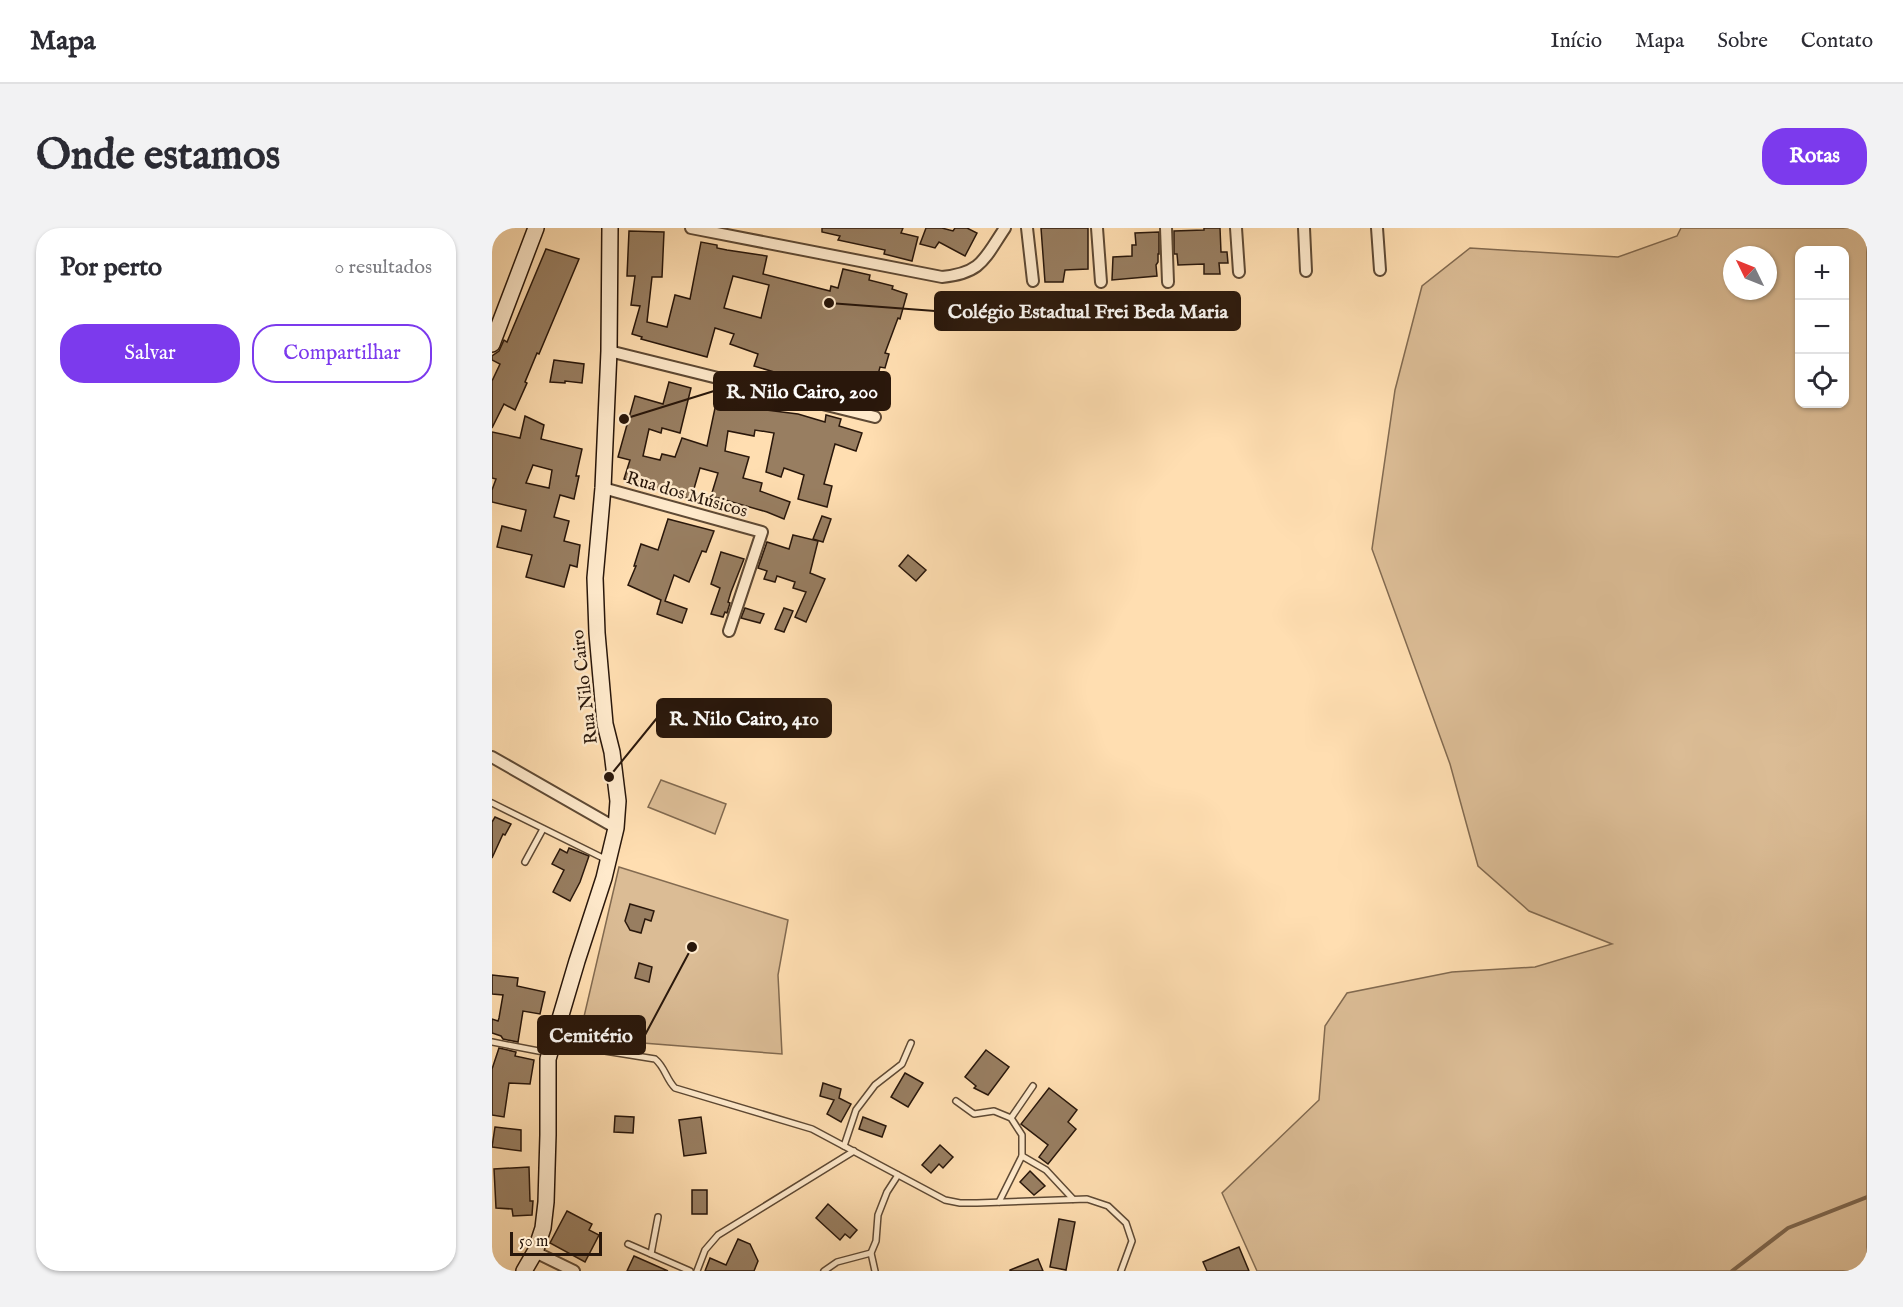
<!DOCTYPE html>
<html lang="pt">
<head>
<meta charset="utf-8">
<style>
  body { margin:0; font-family:"IM FELL English",serif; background:#f2f2f3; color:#2b2b33 }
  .controls { position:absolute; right:18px; top:18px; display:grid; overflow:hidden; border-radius:12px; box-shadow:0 2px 4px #0004 }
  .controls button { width:54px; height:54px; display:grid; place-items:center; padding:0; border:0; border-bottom:2px solid #e1e1e2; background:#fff; color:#2b2b33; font:30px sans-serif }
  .compass { position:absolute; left:1231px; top:18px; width:54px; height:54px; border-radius:50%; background:#fff; box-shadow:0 2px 4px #0004; rotate:313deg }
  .scale { position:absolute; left:18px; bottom:15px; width:92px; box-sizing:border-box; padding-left:6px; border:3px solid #29170b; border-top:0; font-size:16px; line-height:21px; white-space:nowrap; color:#29170b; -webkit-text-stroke:4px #ffeacc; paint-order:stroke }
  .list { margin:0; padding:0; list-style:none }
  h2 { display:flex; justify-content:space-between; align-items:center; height:78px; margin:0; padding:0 24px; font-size:26px }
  h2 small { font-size:20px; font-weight:400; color:#7c7c81 }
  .actions { display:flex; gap:12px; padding:18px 24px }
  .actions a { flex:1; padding:14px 0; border:2px solid #7c3aed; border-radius:24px; text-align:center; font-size:21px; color:#7c3aed }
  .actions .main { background:#7c3aed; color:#fff }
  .icon { flex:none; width:33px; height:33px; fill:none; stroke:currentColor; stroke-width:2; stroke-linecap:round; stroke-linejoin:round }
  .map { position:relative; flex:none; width:1375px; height:1043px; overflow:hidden; border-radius:24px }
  header { display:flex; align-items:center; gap:36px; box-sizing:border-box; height:84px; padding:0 30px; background:#fff; border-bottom:2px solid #e1e1e2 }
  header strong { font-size:28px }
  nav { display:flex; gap:33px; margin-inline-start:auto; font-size:21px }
  .intro { display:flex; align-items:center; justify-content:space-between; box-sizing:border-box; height:144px; padding:0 36px }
  h1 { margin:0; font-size:42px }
  .button { padding:15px 27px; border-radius:24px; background:#7c3aed; color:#fff; font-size:21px; font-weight:700 }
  main { display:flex; gap:36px; padding:0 36px }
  aside { flex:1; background:#fff; border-radius:24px; box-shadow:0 2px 4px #0004 }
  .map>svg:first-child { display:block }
  .green { fill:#dbbc95; stroke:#826a50; stroke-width:1.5; fill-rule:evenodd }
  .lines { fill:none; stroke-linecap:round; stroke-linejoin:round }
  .stream { stroke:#7e664d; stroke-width:4 }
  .building { fill:#987e61; stroke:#29170b; stroke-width:1.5; fill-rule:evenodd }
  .lane-casing { stroke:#5e4934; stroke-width:8 }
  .street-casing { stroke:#5e4934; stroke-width:14 }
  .secondary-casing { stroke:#29170b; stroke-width:18 }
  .lane { stroke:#ffeacc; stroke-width:5 }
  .street { stroke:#ffeacc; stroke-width:10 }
  .secondary { stroke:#ffeacc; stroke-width:15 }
  .labels { text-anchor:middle; stroke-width:5; stroke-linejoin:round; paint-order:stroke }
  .street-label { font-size:18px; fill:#29170b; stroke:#ffeacc }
  .leader { fill:none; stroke:#29170b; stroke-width:2 }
  .callout-dot { fill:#29170b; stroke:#ffeacc; stroke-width:2 }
  .callout { fill:#29170b; stroke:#29170b; stroke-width:2 }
  .callout-label { font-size:20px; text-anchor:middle; font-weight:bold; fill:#fff }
</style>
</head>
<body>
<header>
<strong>Mapa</strong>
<nav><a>Início</a><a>Mapa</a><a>Sobre</a><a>Contato</a></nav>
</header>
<div class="intro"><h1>Onde estamos</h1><a class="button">Rotas</a></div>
<main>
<aside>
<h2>Por perto<small>0 resultados</small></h2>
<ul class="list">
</ul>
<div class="actions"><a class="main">Salvar</a><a>Compartilhar</a></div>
</aside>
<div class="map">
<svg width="1375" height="1043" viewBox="0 0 1375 1043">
  <rect width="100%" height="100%" fill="#ffdeb1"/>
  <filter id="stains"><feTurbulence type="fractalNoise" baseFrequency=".00333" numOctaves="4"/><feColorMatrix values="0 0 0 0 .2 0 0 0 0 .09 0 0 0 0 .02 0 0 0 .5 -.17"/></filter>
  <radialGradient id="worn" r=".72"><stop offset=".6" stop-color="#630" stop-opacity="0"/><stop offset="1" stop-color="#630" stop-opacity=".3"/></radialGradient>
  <g class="green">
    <path d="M 1189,0 L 1375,0 L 1375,1043 L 765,1043 L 730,965 L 827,872 L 833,798 L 855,765 L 960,744 L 1043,739 L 1120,716 L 1037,683 L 986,638 L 958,536 L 880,321 L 903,162 L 930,58 L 978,20 L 1126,29 L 1185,8 ZM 1352,22 L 1352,176 L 1308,176 L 1308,22 ZM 1240,27 L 1276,27 L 1276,63 L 1240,63 Z"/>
    <polygon points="169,552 234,576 223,606 156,579"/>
    <polygon points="127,639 296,692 286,747 290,826 87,810"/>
  </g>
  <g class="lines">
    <polyline class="stream" points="1240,1043 1296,1000 1375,969"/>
  </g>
  <g class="building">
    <polygon points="330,0 411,0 409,5 426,9 420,33 392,26 393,22 346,12 348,8 330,4"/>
    <polygon points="434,0 450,0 461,3 463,0 475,0 485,5 473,28 447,14 443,20 428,16"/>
    <polygon points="549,0 596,0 596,41 573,42 571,54 553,54"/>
    <polygon points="712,0 728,0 729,24 735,24 736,35 727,35 728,46 712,46 712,36 686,37 685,26 682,26 682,3 712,2"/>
    <path d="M 137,3 L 172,4 L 170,49 L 160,49 L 155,94 L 175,99 L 183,67 L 198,71 L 209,14 L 225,17 L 225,20 L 235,22 L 275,28 L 271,46 L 338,63 L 339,58 L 346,60 L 351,41 L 378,47 L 377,52 L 401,58 L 400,61 L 415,66 L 408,91 L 406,90 L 393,125 L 397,126 L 393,140 L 388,139 L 380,169 L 359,163 L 357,167 L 331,160 L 330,163 L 287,152 L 289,146 L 262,138 L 266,126 L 238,116 L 242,106 L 223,100 L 215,129 L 149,111 L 150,109 L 140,106 L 148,78 L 139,77 L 143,48 L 135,48 ZM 241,48 L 277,57 L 269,90 L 232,80 Z"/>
    <polygon points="667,4 667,26 666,26 666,34 664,37 665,48 620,52 621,29 640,28 640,17 644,17 643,5"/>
    <polygon points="54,21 87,31 47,126 45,125 33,154 35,155 23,182 12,176 0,200 0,153 8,136 0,132 0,128 7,123 12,112 15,114"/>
    <polygon points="62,132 92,136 90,155 73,153 73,155 58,154"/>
    <polygon points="177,154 199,160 188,205 170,200 169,205 157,201 151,228 168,232 170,226 183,229 190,210 215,218 226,166 247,171 246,174 267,178 267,181 306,186 333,194 334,187 349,191 347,198 370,205 364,223 343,216 332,256 340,258 335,279 306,271 312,247 292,240 289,249 274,244 282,205 263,202 262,208 236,203 233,223 257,229 251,250 270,255 268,263 298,274 292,291 275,284 219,268 226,245 208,240 199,271 132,251 138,232 126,229 143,168 171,176"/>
    <path d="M 33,188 L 52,197 L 49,211 L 90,221 L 84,248 L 87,248 L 82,271 L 68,267 L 62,289 L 77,293 L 72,313 L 88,317 L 85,339 L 78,337 L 72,359 L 34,349 L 40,327 L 5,319 L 10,298 L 29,303 L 34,282 L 0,274 L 0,262 L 4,251 L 0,250 L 0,204 L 28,210 ZM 41,237 L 60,242 L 57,260 L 34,255 Z"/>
    <polygon points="330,288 339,291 331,314 321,311"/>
    <polygon points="176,291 222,303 214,324 210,323 197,354 182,347 173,373 195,381 190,395 165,386 169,372 136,357 144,338 142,338 149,316 166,322"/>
    <polygon points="301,307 326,313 318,345 333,351 314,394 303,389 314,364 301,360 303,354 285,348 283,354 272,351 275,343 266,340 275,314 297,321"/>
    <polygon points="229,324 252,331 239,364 236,374 238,375 235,385 233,384 231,389 219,386 228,360 219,356"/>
    <polygon points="416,327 434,342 424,353 407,338"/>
    <polygon points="253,380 272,386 268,395 249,390"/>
    <polygon points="292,380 301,383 292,404 283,401"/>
    <polygon points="3,589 19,596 13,607 11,606 0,630 0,594"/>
    <polygon points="77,620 97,628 88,654 78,673 61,664 72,642 60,636 68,621 75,625"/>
    <polygon points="138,676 162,683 159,693 153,691 149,705 138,702 133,693"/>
    <polygon points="147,735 160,739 157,754 143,750"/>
    <polygon points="0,747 26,750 25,758 53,764 48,786 31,783 26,814 11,811 9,808 0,805 0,791 6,793 7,790 11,767 0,766"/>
    <polygon points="7,820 24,824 23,828 42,832 38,856 17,855 12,889 0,887 0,841"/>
    <polygon points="494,822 517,839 496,867 482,860 484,858 473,849"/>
    <polygon points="413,845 431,855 416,879 399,869"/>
    <polygon points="331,855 349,861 347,870 359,876 349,894 335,886 342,872 328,868"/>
    <polygon points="557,860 585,882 576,894 584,901 556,936 547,929 556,917 529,896"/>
    <polygon points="123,888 142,889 141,905 122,904"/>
    <polygon points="209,889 214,925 192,928 187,892"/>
    <polygon points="371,889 394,898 390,909 367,901"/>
    <polygon points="3,899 29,902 29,923 0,919"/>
    <polygon points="448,917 461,929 451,940 447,936 439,945 430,937"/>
    <polygon points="37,939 38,973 41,973 40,987 21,988 20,981 4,980 2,941"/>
    <polygon points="538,943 553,958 542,967 528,954"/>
    <rect x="200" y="962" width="15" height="24"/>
    <polygon points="336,976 365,1002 358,1010 353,1006 348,1012 324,990"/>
    <polygon points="75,983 100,996 97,1002 107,1007 93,1034 58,1015"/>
    <polygon points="567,991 583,994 574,1042 558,1039"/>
    <polygon points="246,1011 258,1016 266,1033 262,1043 213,1043 218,1030 234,1037"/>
    <polygon points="747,1019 757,1043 715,1043 711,1034"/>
    <polygon points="142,1028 176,1043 135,1043"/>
    <polygon points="546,1031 551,1043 518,1043 518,1042"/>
  </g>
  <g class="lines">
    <defs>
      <g id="lane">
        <polyline points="0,575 115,632"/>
        <polyline points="33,634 51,601"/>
        <polyline points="0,814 57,825"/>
        <path d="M 63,815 L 163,831 C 173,839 174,851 183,860 L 320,901 L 453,972 L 468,975 L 485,975 L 595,971 L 616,978 L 634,995 L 640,1013 L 629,1043"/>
        <polyline points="464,873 482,886 502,883 519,890 530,907 530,928 554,942 581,971"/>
        <polyline points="519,890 541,858"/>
        <polyline points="352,918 364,882 383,857 410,836 419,815"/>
        <polyline points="507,974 530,928"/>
        <polyline points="136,1016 198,1043"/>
        <polyline points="159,1026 166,989"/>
        <polyline points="205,1043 213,1022 226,1007 362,923"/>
        <polyline points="332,1043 345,1034 379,1025"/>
        <polyline points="383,1043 379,1025 384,1013 386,987 395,964 406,947"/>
      </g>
      <g id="street">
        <path d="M 199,0 L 450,49 C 490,45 492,31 513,0"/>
        <polyline points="535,0 541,53"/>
        <polyline points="605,0 609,54"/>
        <polyline points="674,0 676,54"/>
        <polyline points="744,0 747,44"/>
        <polyline points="812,0 814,43"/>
        <polyline points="885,0 888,42"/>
        <polyline points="117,123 383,189"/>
        <polyline points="111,260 270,304 237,403"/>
        <polyline points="0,529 124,600"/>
        <polyline points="43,1024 82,1043"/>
      </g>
      <g id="secondary">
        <polyline points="0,116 44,0"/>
        <polyline points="32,1043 43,1024 51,1000 54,974 56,907 56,831 85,733 112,650 124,600 126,573 120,524 113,496 105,405 103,350 111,260 117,123 118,0"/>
      </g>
    </defs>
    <use href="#lane" class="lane-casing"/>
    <use href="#street" class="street-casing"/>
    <use href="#secondary" class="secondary-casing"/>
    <use href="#lane" class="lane"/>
    <use href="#street" class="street"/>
    <use href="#secondary" class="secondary"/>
  </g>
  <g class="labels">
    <g class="street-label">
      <text transform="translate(195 266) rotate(16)" y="6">Rua dos Músicos</text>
      <text transform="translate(92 459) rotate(-97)" y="6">Rua Nilo Cairo</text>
    </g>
  </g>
  <path class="leader" d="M337 75L443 83M132 191L222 163M117 549L165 490M200 719L153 807"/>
  <g class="callout-dot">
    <circle cx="337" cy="75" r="6"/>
    <circle cx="132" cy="191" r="6"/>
    <circle cx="117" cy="549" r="6"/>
    <circle cx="200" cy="719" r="6"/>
  </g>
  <g class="callout">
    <rect x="443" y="64" width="305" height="38" rx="6"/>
    <rect x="222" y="144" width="176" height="38" rx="6"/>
    <rect x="165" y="471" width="174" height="38" rx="6"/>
    <rect x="46" y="788" width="107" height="38" rx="6"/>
  </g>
  <g class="callout-label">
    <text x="596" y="90">Colégio Estadual Frei Beda Maria</text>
    <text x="310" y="170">R. Nilo Cairo, 200</text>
    <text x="252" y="497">R. Nilo Cairo, 410</text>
    <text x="99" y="814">Cemitério</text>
  </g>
  <rect width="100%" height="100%" filter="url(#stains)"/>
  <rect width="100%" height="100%" fill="url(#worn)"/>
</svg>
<div class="controls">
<button>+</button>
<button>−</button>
<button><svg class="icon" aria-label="locate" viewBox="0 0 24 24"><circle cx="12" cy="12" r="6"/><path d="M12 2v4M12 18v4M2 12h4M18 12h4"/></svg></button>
</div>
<svg class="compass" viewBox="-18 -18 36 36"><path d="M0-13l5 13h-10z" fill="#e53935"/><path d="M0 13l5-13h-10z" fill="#7c7c81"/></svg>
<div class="scale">50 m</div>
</div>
</main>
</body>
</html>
